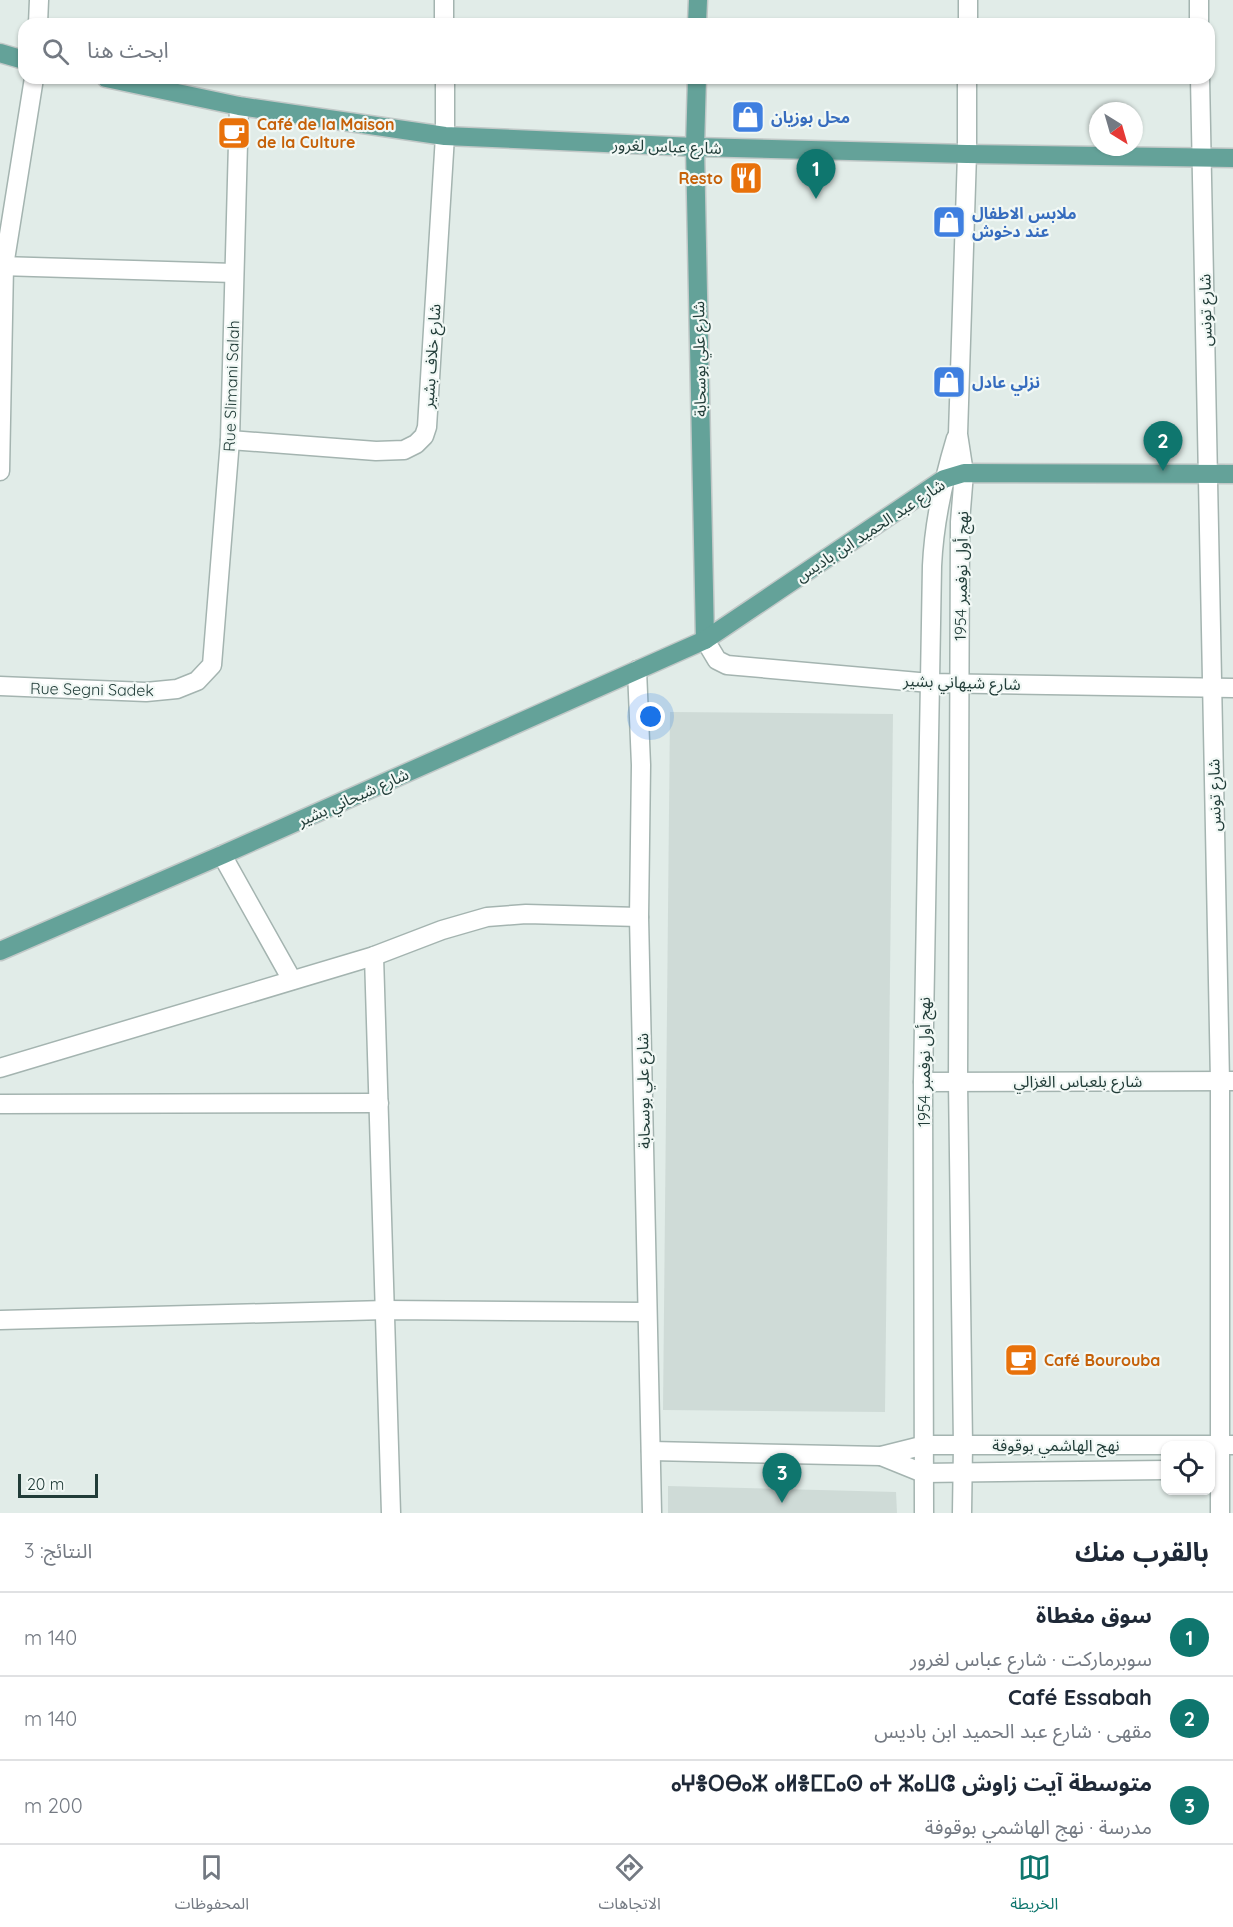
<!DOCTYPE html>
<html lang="ar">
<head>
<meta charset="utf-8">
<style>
  body { margin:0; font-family:Quicksand,"Noto Sans Arabic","Noto Sans Tifinagh",sans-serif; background:#f2f2f3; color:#1f2937; direction:rtl }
  .controls { position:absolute; right:18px; bottom:18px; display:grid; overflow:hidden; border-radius:12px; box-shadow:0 2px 4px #0004 }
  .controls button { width:54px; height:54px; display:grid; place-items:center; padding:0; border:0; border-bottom:2px solid #e0e1e3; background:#fff; color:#1f2937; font:30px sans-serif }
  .compass { position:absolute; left:1089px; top:102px; width:54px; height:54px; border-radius:50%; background:#fff; box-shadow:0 2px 4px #0004; rotate:143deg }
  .scale { position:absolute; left:18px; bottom:15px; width:80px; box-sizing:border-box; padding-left:6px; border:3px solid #213c38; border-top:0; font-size:16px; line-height:21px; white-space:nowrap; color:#213c38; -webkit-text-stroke:4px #f1f8f5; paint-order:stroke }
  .you { position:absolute; left:651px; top:717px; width:21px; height:21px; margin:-15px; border:4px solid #fff; border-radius:50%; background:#1a73e8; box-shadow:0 0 0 9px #1a73e833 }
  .badge { display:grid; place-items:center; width:39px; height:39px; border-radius:50%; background:#0f766e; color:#fff; font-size:20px; font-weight:700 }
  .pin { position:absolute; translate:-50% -50px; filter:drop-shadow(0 2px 3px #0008) }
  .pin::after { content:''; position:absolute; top:32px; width:21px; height:18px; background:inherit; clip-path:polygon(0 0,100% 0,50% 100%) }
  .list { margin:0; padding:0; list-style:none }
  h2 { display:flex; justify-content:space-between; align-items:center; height:78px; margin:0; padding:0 24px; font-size:26px }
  h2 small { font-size:20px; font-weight:400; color:#747a83 }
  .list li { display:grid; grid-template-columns:39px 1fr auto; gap:18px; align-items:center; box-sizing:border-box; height:84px; padding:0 24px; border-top:2px solid #e0e1e3 }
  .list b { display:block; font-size:22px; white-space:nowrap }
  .list p { margin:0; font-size:20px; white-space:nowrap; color:#747a83 }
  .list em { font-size:20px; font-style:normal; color:#747a83 }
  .icon { flex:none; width:33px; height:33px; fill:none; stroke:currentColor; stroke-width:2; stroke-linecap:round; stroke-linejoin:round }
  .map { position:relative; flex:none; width:1233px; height:1513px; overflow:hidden; direction:ltr }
  .search { position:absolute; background:#fff; box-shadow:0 2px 4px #0004; left:18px; right:18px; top:18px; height:66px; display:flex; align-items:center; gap:15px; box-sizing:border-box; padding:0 21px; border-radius:18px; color:#747a83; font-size:22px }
  .sheet { height:330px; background:#fff }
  nav { display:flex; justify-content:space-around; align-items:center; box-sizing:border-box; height:84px; border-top:2px solid #e0e1e3; background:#fff; font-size:16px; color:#747a83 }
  nav a { display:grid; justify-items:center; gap:3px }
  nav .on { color:#0f766e }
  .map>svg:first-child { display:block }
  .built { fill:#cfdbd7 }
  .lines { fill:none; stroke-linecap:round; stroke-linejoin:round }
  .minor-casing { stroke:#a4b4b0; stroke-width:21 }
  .major-casing { stroke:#c1c8c7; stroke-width:21 }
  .minor { stroke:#fff; stroke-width:18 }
  .major { stroke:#64a299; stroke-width:18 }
  .labels { text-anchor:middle; stroke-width:4.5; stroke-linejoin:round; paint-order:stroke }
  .shop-label { font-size:16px; font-weight:bold; fill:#366cbe; stroke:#f1f8f5; text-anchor:start }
  .food-label { font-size:16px; font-weight:bold; fill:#c56008; stroke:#f1f8f5; text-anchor:start }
  .street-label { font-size:16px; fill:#213c38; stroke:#f1f8f5 }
</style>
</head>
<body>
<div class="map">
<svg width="1233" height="1513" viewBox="0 0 1233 1513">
  <rect width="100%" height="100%" fill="#e1ece8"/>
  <g class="built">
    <polygon points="670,712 893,714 885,1412 663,1410"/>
    <polygon points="668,1486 896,1492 897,1513 668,1513"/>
  </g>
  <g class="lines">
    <defs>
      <g id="minor">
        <polyline points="444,0 444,24"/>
        <polyline points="1199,0 1199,24"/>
        <polyline points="38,24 39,0"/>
        <polyline points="968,24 968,0"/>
        <polyline points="1200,78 1220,1081 1220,1513"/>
        <polyline points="0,266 234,273"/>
        <polyline points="230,440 376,451 404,450 416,444 424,436 427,427 445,136 445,78"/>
        <polyline points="0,471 4,266 34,78"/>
        <polyline points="705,640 717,660 727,665 930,683 1233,688"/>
        <polyline points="637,670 641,765 639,917 652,1513"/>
        <polyline points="0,686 146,692 177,689 197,681 212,665 230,440 239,106"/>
        <polyline points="222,855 292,980"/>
        <polyline points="374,956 391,1513"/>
        <polyline points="0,1068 374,956 442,930 487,917 526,914 639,917"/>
        <polyline points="923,1082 1233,1081"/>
        <polyline points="0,1104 379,1103"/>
        <polyline points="0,1320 386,1310 647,1312"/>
        <polyline points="651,1451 881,1456 925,1445 1233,1445"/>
        <polyline points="881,1456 923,1473 1166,1470"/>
        <path d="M 924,1513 L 923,1082 L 932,566 C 934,522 943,481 956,438"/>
        <polyline points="962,1513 963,1445 958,1082 960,522 964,473 958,434 967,154 967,78"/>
      </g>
      <g id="major">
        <polyline points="697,24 698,0"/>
        <polyline points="0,53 24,60"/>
        <polyline points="106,78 239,106 445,136 695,147 967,154 1233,158"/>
        <polyline points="697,78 695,147 705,640"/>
        <polyline points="0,951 222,855 705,640 944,479 964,473 1233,474"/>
      </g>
    </defs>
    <use href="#minor" class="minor-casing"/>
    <use href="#major" class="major-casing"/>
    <use href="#minor" class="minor"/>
    <use href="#major" class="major"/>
  </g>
  <defs>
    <symbol id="shop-square" viewBox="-11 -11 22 22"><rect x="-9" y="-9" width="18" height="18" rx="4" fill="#3f7fe0" stroke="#f1f8f5"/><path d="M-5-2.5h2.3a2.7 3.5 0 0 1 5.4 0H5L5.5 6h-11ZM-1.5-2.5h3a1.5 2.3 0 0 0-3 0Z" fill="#fff"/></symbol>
    <symbol id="cafe-square" viewBox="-11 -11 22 22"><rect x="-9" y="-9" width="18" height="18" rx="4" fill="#e8710a" stroke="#f1f8f5"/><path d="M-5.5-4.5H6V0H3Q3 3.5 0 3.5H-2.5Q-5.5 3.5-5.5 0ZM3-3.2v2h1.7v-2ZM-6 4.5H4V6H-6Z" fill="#fff"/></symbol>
    <symbol id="restaurant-square" viewBox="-11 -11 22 22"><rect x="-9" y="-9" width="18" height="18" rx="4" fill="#e8710a" stroke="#f1f8f5"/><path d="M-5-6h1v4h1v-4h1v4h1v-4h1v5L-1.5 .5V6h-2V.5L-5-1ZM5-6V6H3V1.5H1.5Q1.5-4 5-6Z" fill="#fff"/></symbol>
  </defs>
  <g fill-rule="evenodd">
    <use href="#shop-square" x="729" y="98" width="38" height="38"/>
    <use href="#cafe-square" x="215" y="114" width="38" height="38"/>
    <use href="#restaurant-square" x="727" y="159" width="38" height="38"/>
    <use href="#shop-square" x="930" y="203" width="38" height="38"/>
    <use href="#shop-square" x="930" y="363" width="38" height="38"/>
    <use href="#cafe-square" x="1002" y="1341" width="38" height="38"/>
  </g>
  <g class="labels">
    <g class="shop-label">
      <text x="771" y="123">محل بوزيان</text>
      <text x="972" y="219">ملابس الاطفال<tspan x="972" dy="18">عند دخوش</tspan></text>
      <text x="972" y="388">نزلي عادل</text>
    </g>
    <g class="food-label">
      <text x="257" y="130">Café de la Maison<tspan x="257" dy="18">de la Culture</tspan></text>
      <text x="723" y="184" text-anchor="end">Resto</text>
      <text x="1044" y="1366">Café Bourouba</text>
    </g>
    <g class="street-label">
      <text transform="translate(667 146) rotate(2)" y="6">شارع عباس لغرور</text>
      <text transform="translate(1205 310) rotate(-91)" y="6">شارع تونس</text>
      <text transform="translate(431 356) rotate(-86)" y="6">شارع خلاف بشير</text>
      <text transform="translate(699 359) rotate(-91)" y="6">شارع علي بوسحابة</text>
      <text transform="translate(231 386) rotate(-88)" y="6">Rue Slimani Salah</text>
      <text transform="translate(870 530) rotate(-33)" y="6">شارع عبد الحميد ابن باديس</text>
      <text transform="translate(961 576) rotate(-89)" y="6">نهج أول نوفمبر 1954</text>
      <text transform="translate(962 682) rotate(2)" y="6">شارع شيهاني بشير</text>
      <text transform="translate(92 689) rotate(1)" y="6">Rue Segni Sadek</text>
      <text transform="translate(1214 795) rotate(-91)" y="6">شارع تونس</text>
      <text transform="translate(353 797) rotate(-24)" y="6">شارع شيحاني بشير</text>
      <text transform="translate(924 1062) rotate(-90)" y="6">نهج أول نوفمبر 1954</text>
      <text x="1078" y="1087">شارع بلعباس الغزالي</text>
      <text transform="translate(643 1091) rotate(-91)" y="6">شارع علي بوسحابة</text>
      <text x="1056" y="1451">نهج الهاشمي بوقوفة</text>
    </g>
  </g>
</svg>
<div class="controls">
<button><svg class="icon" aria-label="locate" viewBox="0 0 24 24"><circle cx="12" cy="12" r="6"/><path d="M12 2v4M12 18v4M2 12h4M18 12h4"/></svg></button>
</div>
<svg class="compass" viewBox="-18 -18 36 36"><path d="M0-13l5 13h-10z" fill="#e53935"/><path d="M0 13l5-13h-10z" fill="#747a83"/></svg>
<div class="scale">20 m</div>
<div class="you"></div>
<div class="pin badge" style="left:816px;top:199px">1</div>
<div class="pin badge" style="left:1163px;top:471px">2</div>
<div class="pin badge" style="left:782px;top:1503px">3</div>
<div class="search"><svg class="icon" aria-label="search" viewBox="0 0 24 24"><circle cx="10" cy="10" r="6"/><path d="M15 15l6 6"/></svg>ابحث هنا</div>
</div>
<section class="sheet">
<h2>بالقرب منك<small>النتائج: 3</small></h2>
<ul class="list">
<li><span class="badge">1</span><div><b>سوق مغطاة</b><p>سوبرماركت · شارع عباس لغرور</p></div><em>140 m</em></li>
<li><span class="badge">2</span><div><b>Café Essabah</b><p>مقهى · شارع عبد الحميد ابن باديس</p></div><em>140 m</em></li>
<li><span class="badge">3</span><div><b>متوسطة آيت زاوش ⴰⵖⴻⵔⴱⴰⵣ ⴰⵍⴻⵎⵎⴰⵙ ⴰⵜ ⵣⴰⵡⵛ</b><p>مدرسة · نهج الهاشمي بوقوفة</p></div><em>200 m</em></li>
</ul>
</section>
<nav>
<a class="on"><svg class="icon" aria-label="map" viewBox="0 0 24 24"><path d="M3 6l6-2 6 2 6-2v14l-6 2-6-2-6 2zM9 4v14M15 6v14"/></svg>الخريطة</a>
<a><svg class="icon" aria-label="directions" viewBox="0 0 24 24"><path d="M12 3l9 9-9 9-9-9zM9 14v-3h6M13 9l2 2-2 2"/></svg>الاتجاهات</a>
<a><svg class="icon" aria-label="saved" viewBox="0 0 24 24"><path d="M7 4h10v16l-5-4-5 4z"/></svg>المحفوظات</a>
</nav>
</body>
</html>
